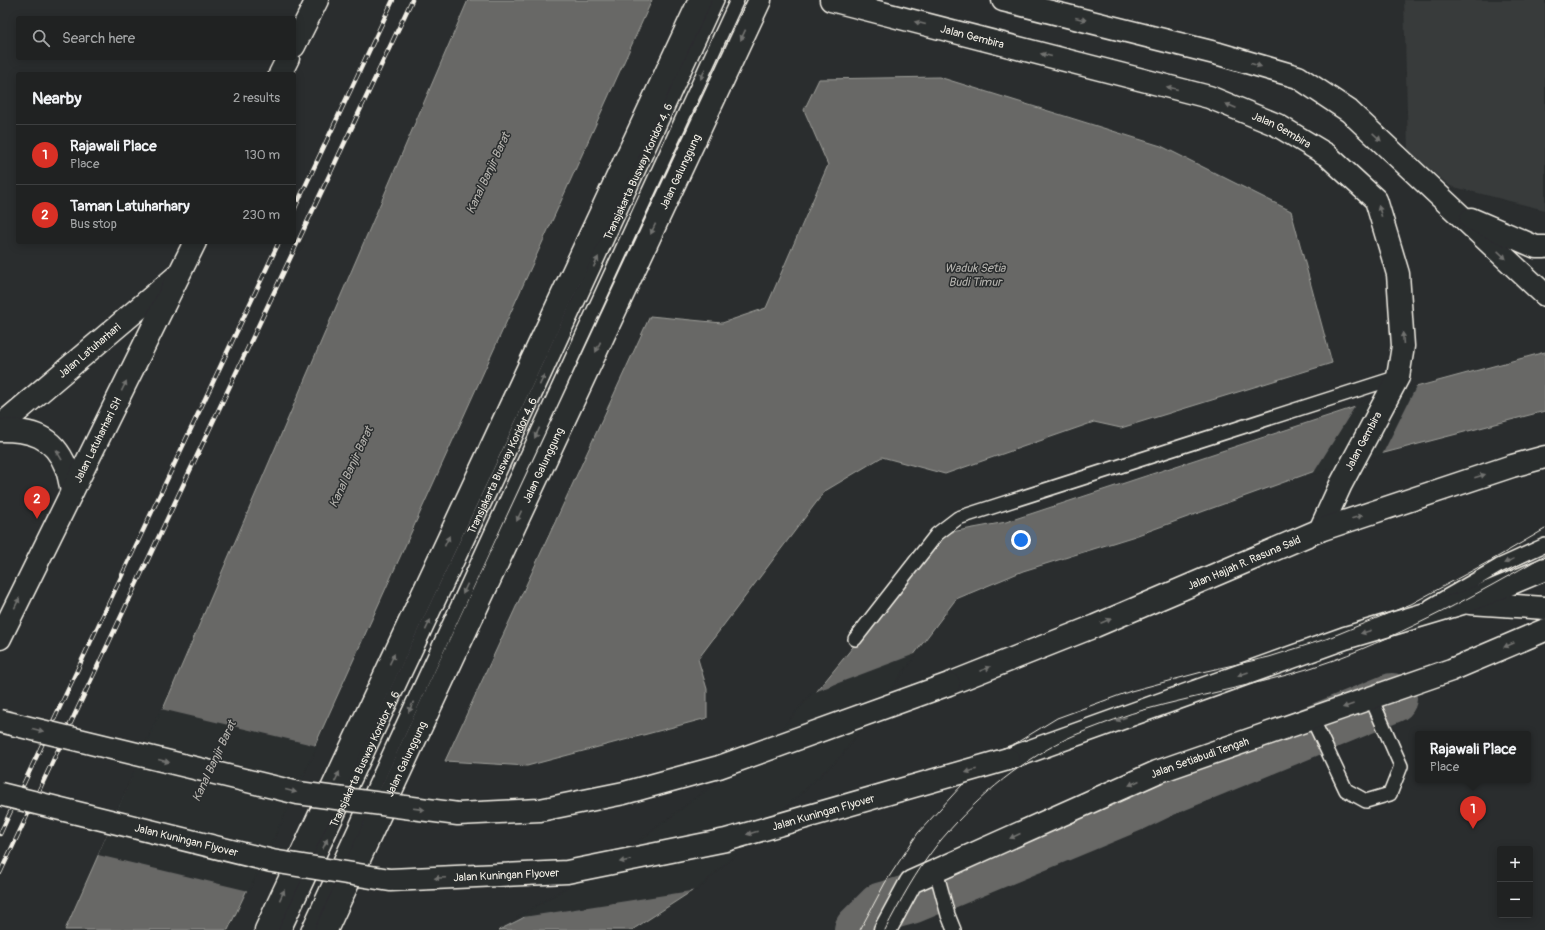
<!DOCTYPE html>
<html lang="en">
<head>
<meta charset="utf-8">
<style>
  body { margin:0; font-family:Pangolin,sans-serif; background:#282a2a; color:#f1f3f6 }
  .controls { position:absolute; right:12px; bottom:12px; display:grid; overflow:hidden; border-radius:4px; box-shadow:0 2px 10px #0003 }
  .controls button { width:36px; height:36px; display:grid; place-items:center; padding:0; border:0; border-bottom:1px solid #3d3f40; background:#202222; color:#f1f3f6; font:20px sans-serif }
  .you { position:absolute; left:1021px; top:540px; width:14px; height:14px; margin:-10px; border:3px solid #fff; border-radius:50%; background:#1a73e8; box-shadow:0 0 0 6px #1a73e833 }
  .badge { display:grid; place-items:center; width:26px; height:26px; border-radius:50%; background:#d93025; color:#fff; font-size:13px; font-weight:700 }
  .pin { position:absolute; translate:-50% -33px; filter:drop-shadow(0 1px 2px #0008) }
  .pin::after { content:''; position:absolute; top:21px; width:14px; height:12px; background:inherit; clip-path:polygon(0 0,100% 0,50% 100%) }
  .popup { position:absolute; left:1415px; top:731px; width:116px; height:52px; box-sizing:border-box; display:grid; place-content:center; border-radius:4px; background:#202222; filter:drop-shadow(0 1px 3px #0005); font-size:13px; white-space:nowrap; color:#a2a4a5 }
  .popup b { font-size:15px; color:#f1f3f6 }
  .popup::after { content:''; position:absolute; left:50%; top:100%; margin-left:-8px; border:8px solid transparent; border-top-color:#202222 }
  .list { margin:0; padding:0; list-style:none }
  h2 { display:flex; justify-content:space-between; align-items:center; height:52px; margin:0; padding:0 16px; font-size:17px }
  h2 small { font-size:13px; font-weight:400; color:#a2a4a5 }
  .list li { display:grid; grid-template-columns:26px 1fr auto; gap:12px; align-items:center; box-sizing:border-box; height:60px; padding:0 16px; border-top:1px solid #3d3f40 }
  .list b { display:block; font-size:15px; white-space:nowrap }
  .list p { margin:0; font-size:13px; white-space:nowrap; color:#a2a4a5 }
  .list em { font-size:13px; font-style:normal; color:#a2a4a5 }
  .icon { flex:none; width:22px; height:22px; fill:none; stroke:currentColor; stroke-width:2; stroke-linecap:round; stroke-linejoin:round }
  .map { position:relative; flex:none; width:1545px; height:930px; overflow:hidden }
  .search { position:absolute; background:#202222; box-shadow:0 2px 10px #0003; left:16px; top:16px; width:280px; height:44px; display:flex; align-items:center; gap:10px; box-sizing:border-box; padding:0 14px; border-radius:4px; color:#a2a4a5; font-size:15px }
  .panel { position:absolute; background:#202222; box-shadow:0 2px 10px #0003; left:16px; top:72px; width:280px; height:172px; border-radius:4px }
  .map>svg:first-child { display:block }
  .built { fill:#373a3a }
  .water { fill:#676866; stroke:#9f9f9a }
  .pier { fill:#2a2d2e }
  .lines { fill:none; stroke-linecap:round; stroke-linejoin:round }
  .river { stroke:#676866; stroke-width:50 }
  .service-casing { stroke:#f4f1e8; stroke-width:16 }
  .minor-casing { stroke:#f4f1e8; stroke-width:25 }
  .tertiary-casing { stroke:#f4f1e8; stroke-width:25 }
  .secondary-casing { stroke:#f4f1e8; stroke-width:25 }
  .primary-casing { stroke:#f4f1e8; stroke-width:25 }
  .service { stroke:#2a2d2e; stroke-width:13 }
  .minor { stroke:#2a2d2e; stroke-width:22 }
  .tertiary { stroke:#2a2d2e; stroke-width:22 }
  .secondary { stroke:#2a2d2e; stroke-width:22 }
  .primary { stroke:#2a2d2e; stroke-width:22 }
  .tram { stroke:#f4f1e8; stroke-width:1 }
  .rail-casing { stroke:#f4f1e8; stroke-width:4.5 }
  .rail { stroke:#2a2d2e; stroke-width:3; stroke-dasharray:9; stroke-linecap:butt }
  .primary-bridge-casing { stroke:#f4f1e8; stroke-width:25; stroke-linecap:butt }
  .primary-bridge { stroke:#2a2d2e; stroke-width:22 }
  .oneway { fill:#71726f }
  .labels { text-anchor:middle; stroke-width:3; stroke-linejoin:round; paint-order:stroke }
  .street-label { font-size:11px; fill:#f4f1e8; stroke:#2a2d2e }
  .water-label { font-size:12px; font-style:italic; fill:#b5b3ae; stroke:#2a2d2e }
</style>
</head>
<body>
<div class="map">
<svg width="1545" height="930" viewBox="0 0 1545 930">
  <rect width="100%" height="100%" fill="#2a2d2e"/>
  <filter id="ink" filterUnits="userSpaceOnUse"><feTurbulence type="fractalNoise" baseFrequency=".025" numOctaves="2"/><feDisplacementMap in="SourceGraphic" scale="8" xChannelSelector="R" yChannelSelector="G"/><feConvolveMatrix kernelMatrix="1 2 1 2 8 2 1 2 1" color-interpolation-filters="sRGB"/></filter>
  <g filter="url(#ink)">
    <polygon class="built" points="1404,0 1545,0 1545,210 1450,186 1408,151"/>
    <g class="water">
      <polygon points="468,0 652,0 315,745 228,930 65,930 163,709"/>
      <polygon points="939,77 1161,146 1291,211 1332,363 1121,428 1094,422 945,474 882,457 825,491 698,659 707,689 707,718 527,766 445,761 650,316 722,323 766,308 828,165 804,110 819,79"/>
      <polygon points="1545,352 1545,411 1315,471 1135,536 1023,571 956,599 839,754 692,891 632,930 499,930 521,919 627,853 777,740 946,533 1006,522 1416,387"/>
    </g>
    <g class="pier">
      <polygon points="1417,385 1382,455 1313,474 1356,405"/>
      <polygon points="915,654 916,655 841,756 697,890 517,918 626,851 775,738 812,693"/>
      <polygon points="161,709 317,746 249,891 98,855"/>
    </g>
    <g class="lines">
      <polyline class="river" points="859,930 882,907 911,899 1135,806 1166,791 1392,698"/>
      <defs>
        <g id="service">
          <polyline points="1430,606 1499,566 1545,545"/>
          <polyline points="855,639 937,534 958,518 1398,377"/>
          <polyline points="1312,718 1346,790 1366,801 1390,794 1401,766 1371,698"/>
          <polyline points="936,871 948,915 954,930"/>
          <path id="s1" d="M 284,930 L 510,449 L 717,0"/>
          <polyline points="308,930 737,0"/>
        </g>
        <g id="minor">
          <path id="s2" d="M 0,426 L 178,275"/>
        </g>
        <g id="tertiary">
          <polyline points="294,46 317,0"/>
          <polyline points="280,74 288,58"/>
          <path d="M 0,430 C 30,430 53,435 66,467 C 69,474 70,483 72,491"/>
          <path id="s3" d="M 0,638 L 195,242"/>
          <path id="s4" d="M 885,930 L 911,882 L 1157,772 L 1451,670 L 1545,630"/>
        </g>
        <g id="secondary">
          <path id="s5" d="M 831,0 L 1209,97 L 1277,125 L 1327,155 L 1376,200 L 1398,274 L 1403,346 L 1398,377 L 1341,484 L 1320,530"/>
          <polyline points="1003,0 1219,54 1298,77 1349,111 1545,295"/>
          <polyline points="1471,219 1536,247 1545,247"/>
        </g>
        <g id="primary">
          <polyline points="1470,603 1545,608"/>
          <path id="s6" d="M 949,684 L 1095,626 L 1320,530 L 1512,466 L 1545,457"/>
          <polyline points="1008,759 1345,638 1466,602 1545,569"/>
          <polyline points="266,930 700,0"/>
          <path id="s7" d="M 326,930 L 760,0"/>
        </g>
      </defs>
      <use href="#service" class="service-casing"/>
      <use href="#minor" class="minor-casing"/>
      <use href="#tertiary" class="tertiary-casing"/>
      <use href="#secondary" class="secondary-casing"/>
      <use href="#primary" class="primary-casing"/>
      <use href="#service" class="service"/>
      <use href="#minor" class="minor"/>
      <use href="#tertiary" class="tertiary"/>
      <use href="#secondary" class="secondary"/>
      <use href="#primary" class="primary"/>
      <g class="tram">
        <polyline points="860,930 885,883 918,833 962,785 1008,748 1057,718 1131,691 1202,672 1269,657 1326,639 1411,604 1499,556 1545,529"/>
        <path d="M 885,930 C 900,901 916,872 936,846 C 972,802 1015,765 1066,739 C 1079,733 1093,728 1106,723 C 1117,719 1128,714 1140,711 C 1204,693 1271,683 1334,660 C 1406,633 1478,594 1545,555"/>
      </g>
      <defs>
        <g id="rail">
          <polyline points="294,210 393,0"/>
          <polyline points="0,834 279,242"/>
          <polyline points="0,873 412,0"/>
        </g>
      </defs>
      <use href="#rail" class="rail-casing"/>
      <use href="#rail" class="rail"/>
      <defs>
        <g id="primary-bridge">
          <polyline points="0,721 298,793 458,814 540,810 624,793 719,767 949,684"/>
          <path id="s8" d="M 0,794 L 272,861 L 390,880 L 567,872 L 726,840 L 1008,759"/>
        </g>
      </defs>
      <use href="#primary-bridge" class="primary-bridge-casing"/>
      <use href="#primary-bridge" class="primary-bridge"/>
    </g>
    <defs><path id="oneway-solid" d="M-6-.8H1V-3.2L6.5 0L1 3.2V.8H-6Z"/></defs>
    <g class="oneway">
      <use href="#oneway-solid" transform="translate(1081 19) rotate(14)"/>
      <use href="#oneway-solid" transform="translate(920 23) rotate(-166)"/>
      <use href="#oneway-solid" transform="translate(743 35) rotate(115)"/>
      <use href="#oneway-solid" transform="translate(1046 55) rotate(-166)"/>
      <use href="#oneway-solid" transform="translate(1256 65) rotate(17)"/>
      <use href="#oneway-solid" transform="translate(703 74) rotate(115)"/>
      <use href="#oneway-solid" transform="translate(1172 88) rotate(-166)"/>
      <use href="#oneway-solid" transform="translate(1231 106) rotate(-157)"/>
      <use href="#oneway-solid" transform="translate(1377 137) rotate(43)"/>
      <use href="#oneway-solid" transform="translate(1380 211) rotate(-106)"/>
      <use href="#oneway-solid" transform="translate(653 229) rotate(115)"/>
      <use href="#oneway-solid" transform="translate(1502 255) rotate(43)"/>
      <use href="#oneway-solid" transform="translate(596 262) rotate(-65)"/>
      <use href="#oneway-solid" transform="translate(1403 338) rotate(-94)"/>
      <use href="#oneway-solid" transform="translate(598 347) rotate(115)"/>
      <use href="#oneway-solid" transform="translate(542 380) rotate(-65)"/>
      <use href="#oneway-solid" transform="translate(124 386) rotate(-64)"/>
      <use href="#oneway-solid" transform="translate(537 433) rotate(115)"/>
      <use href="#oneway-solid" transform="translate(59 455) rotate(-120)"/>
      <use href="#oneway-solid" transform="translate(1480 476) rotate(-18)"/>
      <use href="#oneway-solid" transform="translate(519 516) rotate(115)"/>
      <use href="#oneway-solid" transform="translate(1357 517) rotate(-18)"/>
      <use href="#oneway-solid" transform="translate(447 541) rotate(-65)"/>
      <use href="#oneway-solid" transform="translate(1509 561) rotate(156)"/>
      <use href="#oneway-solid" transform="translate(465 589) rotate(115)"/>
      <use href="#oneway-solid" transform="translate(17 603) rotate(-64)"/>
      <use href="#oneway-solid" transform="translate(1106 621) rotate(-23)"/>
      <use href="#oneway-solid" transform="translate(428 625) rotate(-65)"/>
      <use href="#oneway-solid" transform="translate(1366 632) rotate(164)"/>
      <use href="#oneway-solid" transform="translate(1509 645) rotate(157)"/>
      <use href="#oneway-solid" transform="translate(392 659) rotate(-65)"/>
      <use href="#oneway-solid" transform="translate(985 669) rotate(-22)"/>
      <use href="#oneway-solid" transform="translate(1243 674) rotate(160)"/>
      <use href="#oneway-solid" transform="translate(1348 706) rotate(161)"/>
      <use href="#oneway-solid" transform="translate(411 707) rotate(115)"/>
      <use href="#oneway-solid" transform="translate(1121 719) rotate(160)"/>
      <use href="#oneway-solid" transform="translate(38 730) rotate(14)"/>
      <use href="#oneway-solid" transform="translate(164 761) rotate(14)"/>
      <use href="#oneway-solid" transform="translate(971 771) rotate(163)"/>
      <use href="#oneway-solid" transform="translate(337 777) rotate(-65)"/>
      <use href="#oneway-solid" transform="translate(1134 783) rotate(156)"/>
      <use href="#oneway-solid" transform="translate(291 791) rotate(14)"/>
      <use href="#oneway-solid" transform="translate(419 809) rotate(7)"/>
      <use href="#oneway-solid" transform="translate(752 833) rotate(164)"/>
      <use href="#oneway-solid" transform="translate(1015 836) rotate(156)"/>
      <use href="#oneway-solid" transform="translate(325 844) rotate(-65)"/>
      <use href="#oneway-solid" transform="translate(625 861) rotate(169)"/>
      <use href="#oneway-solid" transform="translate(440 878) rotate(178)"/>
      <use href="#oneway-solid" transform="translate(282 895) rotate(-65)"/>
    </g>
  </g>
  <g class="labels">
    <g class="street-label">
      <text dy="4" stroke="none"><textPath href="#s5" startOffset="146">Jalan Gembira</textPath></text>
      <text dy="4" stroke="none"><textPath href="#s5" startOffset="470">Jalan Gembira</textPath></text>
      <text dy="4" stroke="none"><textPath href="#s1" startOffset="837">Transjakarta Busway Koridor 4, 6</textPath></text>
      <text dy="4" stroke="none"><textPath href="#s7" startOffset="837">Jalan Galunggung</textPath></text>
      <text dy="4" stroke="none"><textPath href="#s2" startOffset="117">Jalan Latuharhari</textPath></text>
      <text dy="4" stroke="none"><textPath href="#s3" startOffset="221">Jalan Latuharhari SH</textPath></text>
      <text transform="translate(1363 441) rotate(-62)" y="4">Jalan Gembira</text>
      <text dy="4" stroke="none"><textPath href="#s7" startOffset="513">Jalan Galunggung</textPath></text>
      <text dy="4" stroke="none"><textPath href="#s1" startOffset="513">Transjakarta Busway Koridor 4, 6</textPath></text>
      <text dy="4" stroke="none"><textPath href="#s6" startOffset="319">Jalan Hajjah R. Rasuna Said</textPath></text>
      <text dy="4" stroke="none"><textPath href="#s4" startOffset="369">Jalan Setiabudi Tengah</textPath></text>
      <text dy="4" stroke="none"><textPath href="#s1" startOffset="189">Transjakarta Busway Koridor 4, 6</textPath></text>
      <text dy="4" stroke="none"><textPath href="#s7" startOffset="189">Jalan Galunggung</textPath></text>
      <text dy="4" stroke="none"><textPath href="#s8" startOffset="840">Jalan Kuningan Flyover</textPath></text>
      <text dy="4" stroke="none"><textPath href="#s8" startOffset="192">Jalan Kuningan Flyover</textPath></text>
      <text dy="4" stroke="none"><textPath href="#s8" startOffset="516">Jalan Kuningan Flyover</textPath></text>
    </g>
    <g class="water-label">
      <text transform="translate(488 173) rotate(-65)" y="4">Kanal Banjir Barat</text>
      <text x="975" y="272">Waduk Setia<tspan x="975" dy="14">Budi Timur</tspan></text>
      <text transform="translate(351 467) rotate(-65)" y="4">Kanal Banjir Barat</text>
      <text transform="translate(214 761) rotate(-65)" y="4">Kanal Banjir Barat</text>
    </g>
  </g>
</svg>
<div class="controls">
<button>+</button>
<button>−</button>
</div>
<div class="you"></div>
<div class="pin badge" style="left:1473px;top:829px">1</div>
<div class="popup"><b>Rajawali Place</b>Place</div>
<div class="pin badge" style="left:37px;top:519px">2</div>
<div class="search"><svg class="icon" aria-label="search" viewBox="0 0 24 24"><circle cx="10" cy="10" r="6"/><path d="M15 15l6 6"/></svg>Search here</div>
<section class="panel">
<h2>Nearby<small>2 results</small></h2>
<ul class="list">
<li><span class="badge">1</span><div><b>Rajawali Place</b><p>Place</p></div><em>130 m</em></li>
<li><span class="badge">2</span><div><b>Taman Latuharhary</b><p>Bus stop</p></div><em>230 m</em></li>
</ul>
</section>
</div>
</body>
</html>
